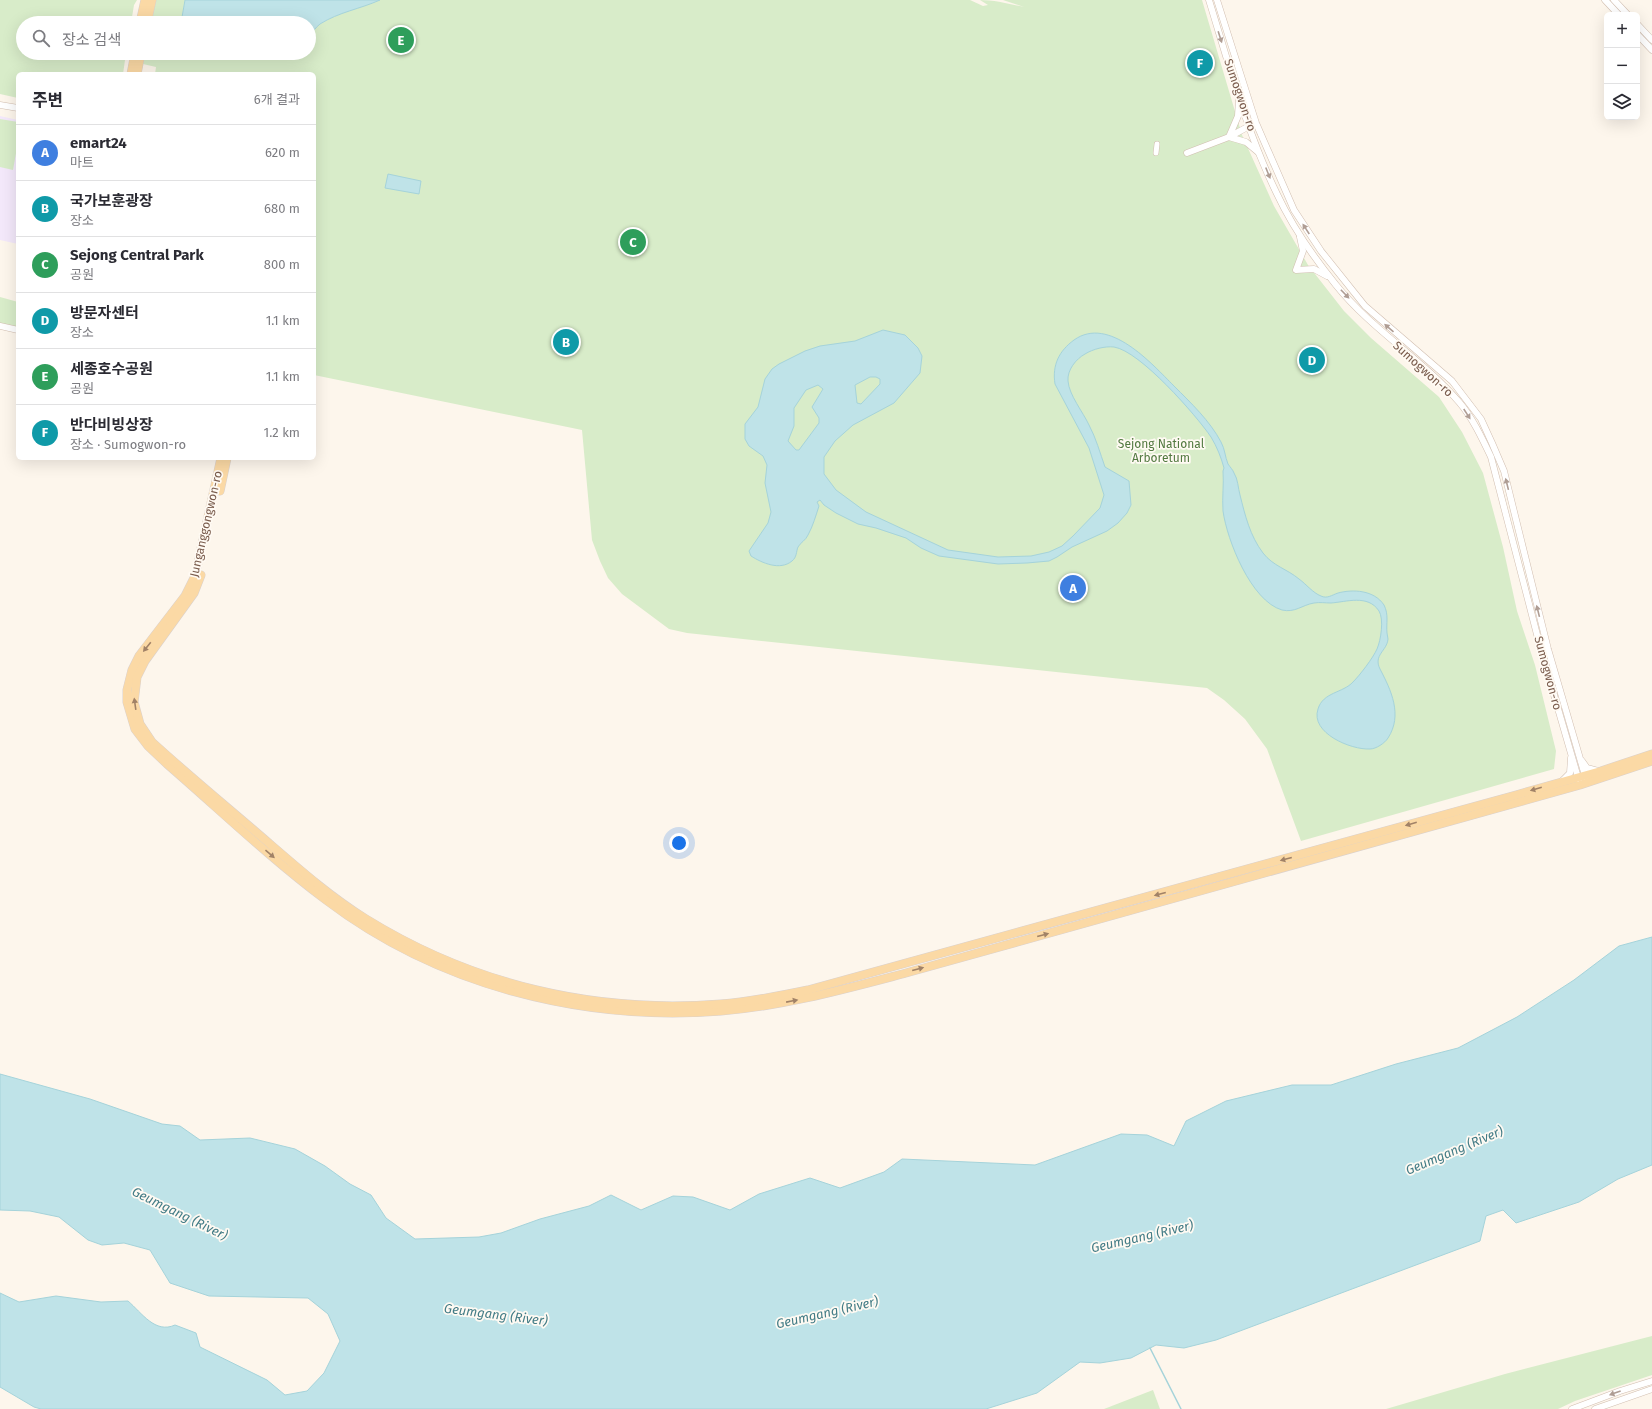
<!DOCTYPE html>
<html lang="ko">
<head>
<meta charset="utf-8">
<style>
  body { margin:0; font-family:"Fira Sans","Noto Sans KR",sans-serif; background:#f7f7f7; color:#2b2b33 }
  .controls { position:absolute; right:12px; top:12px; display:grid; overflow:hidden; border-radius:6px; box-shadow:0 4px 16px #0002 }
  .controls button { width:36px; height:36px; display:grid; place-items:center; padding:0; border:0; border-bottom:1px solid #e1e1e2; background:#fff; color:#2b2b33; font:20px sans-serif }
  .you { position:absolute; left:679px; top:843px; width:14px; height:14px; margin:-10px; border:3px solid #fff; border-radius:50%; background:#1a73e8; box-shadow:0 0 0 6px #1a73e833 }
  .badge { display:grid; place-items:center; width:26px; height:26px; border-radius:50%; background:#e76f51; color:#fff; font-size:13px; font-weight:700 }
  .pin { position:absolute; translate:-50% -50%; border:2px solid #fff; box-shadow:0 1px 4px #0006 }
  .list { margin:0; padding:0; list-style:none }
  h2 { display:flex; justify-content:space-between; align-items:center; height:52px; margin:0; padding:0 16px; font-size:17px }
  h2 small { font-size:13px; font-weight:400; color:#7c7c81 }
  .list li { display:grid; grid-template-columns:26px 1fr auto; gap:12px; align-items:center; box-sizing:border-box; height:56px; padding:0 16px; border-top:1px solid #e1e1e2 }
  .list b { display:block; font-size:15px; white-space:nowrap }
  .list p { margin:0; font-size:13px; white-space:nowrap; color:#7c7c81 }
  .list em { font-size:13px; font-style:normal; color:#7c7c81 }
  .icon { flex:none; width:22px; height:22px; fill:none; stroke:currentColor; stroke-width:2; stroke-linecap:round; stroke-linejoin:round }
  .map { position:relative; flex:none; width:1652px; height:1409px; overflow:hidden }
  .search { position:absolute; background:#fff; box-shadow:0 4px 16px #0002; left:16px; top:16px; width:300px; height:44px; display:flex; align-items:center; gap:10px; box-sizing:border-box; padding:0 14px; border-radius:22px; color:#7c7c81; font-size:15px }
  .panel { position:absolute; background:#fff; box-shadow:0 4px 16px #0002; left:16px; top:72px; width:300px; height:388px; border-radius:6px }
  .map>svg:first-child { display:block }
  .education { fill:#f3e8fa }
  .green { fill:#d8ecc9 }
  .water { fill:#bfe3e8; stroke:#a5d3da; fill-rule:evenodd }
  .lines { fill:none; stroke-linecap:round; stroke-linejoin:round }
  .stream { stroke:#a5d3da; stroke-width:1.5 }
  .minor-casing { stroke:#d1beb0; stroke-width:6 }
  .tertiary-casing { stroke:#d1beb0; stroke-width:7 }
  .primary-casing { stroke:#dad1cd; stroke-width:9 }
  .minor { stroke:#fff; stroke-width:5 }
  .tertiary { stroke:#fff; stroke-width:6 }
  .primary { stroke:#fbd9a5; stroke-width:8 }
  .oneway { fill:#af9d94 }
  .oneway2 { fill:#a18267 }
  .labels { text-anchor:middle; stroke-width:3.5; stroke-linejoin:round; paint-order:stroke }
  .street-label { font-size:12px; fill:#7a5c4d; stroke:#fffaf3 }
  .park-label { font-size:12px; fill:#537a41; stroke:#fffaf3 }
  .water-label { font-size:13px; font-style:italic; fill:#437c86; stroke:#fffaf3 }
</style>
</head>
<body>
<div class="map">
<svg width="1652" height="1409" viewBox="0 0 1652 1409">
  <rect width="100%" height="100%" fill="#fdf6ec"/>
  <polygon class="education" points="0,116 18,120 18,244 0,240"/>
  <g class="green">
    <polygon points="0,0 137,0 134,5 131,23 23,23 23,53 126,53 123,74 18,74 18,98 0,94"/>
    <polygon points="156,0 185,0 181,23 151,23"/>
    <path d="M 380,0 L 970,0 L 983,6 L 988,5 L 980,0 C 995,0 1009,4 1024,7 L 1003,0 L 1202,0 L 1242,135 L 1274,206 L 1308,265 L 1344,311 L 1371,338 L 1439,397 L 1462,432 L 1483,473 L 1503,547 L 1517,611 L 1535,665 L 1556,751 L 1554,769 L 1301,841 L 1267,749 L 1245,719 L 1224,700 L 1207,688 L 687,633 L 669,629 L 622,594 L 608,578 L 600,561 L 592,540 L 582,430 L 314,375 L 314,74 L 155,74 L 156,67 L 143,64 L 145,53 L 260,53 L 281,57 L 286,53 L 309,53 L 309,35 L 318,25 L 331,18 L 351,9 Z"/>
    <polygon points="0,119 18,122 18,142 13,170 0,167"/>
    <polygon points="0,297 18,302 18,329 0,325"/>
    <polygon points="1652,1336 1652,1375 1575,1401 1558,1409 1386,1409 1505,1374"/>
    <polygon points="1153,1390 1160,1409 1104,1409"/>
  </g>
  <g class="water">
    <path d="M 185,0 L 380,0 C 360,9 339,12 320,24 C 316,27 313,32 309,35 L 309,23 L 181,23 Z"/>
    <polygon points="388,174 421,181 419,194 385,188"/>
    <path d="M 883,330 L 905,335 L 918,348 L 922,356 L 920,373 L 894,403 L 853,425 L 835,441 L 824,457 L 824,474 L 836,490 L 866,512 L 948,550 L 998,557 L 1031,556 L 1049,552 L 1062,546 L 1073,536 L 1100,508 L 1104,495 L 1089,448 L 1055,384 C 1052,365 1059,351 1074,340 C 1109,315 1152,364 1174,386 C 1191,403 1210,421 1221,442 C 1225,449 1225,457 1228,464 C 1230,467 1233,470 1234,473 C 1238,479 1238,488 1240,495 C 1245,515 1250,536 1263,553 C 1273,566 1287,569 1299,579 C 1306,584 1313,593 1321,596 C 1327,599 1332,595 1338,593 C 1353,589 1374,590 1384,605 C 1389,615 1386,623 1387,633 C 1387,635 1388,637 1388,639 C 1387,651 1373,655 1380,669 C 1391,690 1403,715 1388,738 C 1385,743 1376,749 1370,749 C 1351,750 1310,733 1318,709 C 1323,692 1343,693 1353,682 C 1360,675 1373,658 1377,649 C 1381,640 1384,619 1379,611 C 1368,594 1346,602 1331,603 C 1325,603 1320,602 1314,603 C 1302,605 1295,613 1282,610 C 1251,601 1227,540 1223,511 C 1222,497 1224,484 1223,471 L 1224,468 C 1221,457 1217,447 1211,437 C 1196,415 1140,351 1114,347 C 1105,346 1093,349 1085,354 C 1076,359 1067,370 1068,381 C 1069,395 1083,412 1089,425 C 1096,438 1100,453 1105,467 L 1129,481 L 1131,505 L 1127,513 L 1118,523 L 1107,531 L 1072,547 L 1057,557 L 1049,561 L 1027,563 L 998,564 L 939,556 L 921,548 L 906,538 L 876,528 L 858,524 L 836,513 L 824,505 L 820,500 L 817,502 L 819,506 C 816,515 813,526 808,535 C 806,540 800,543 798,547 C 796,552 797,557 792,561 C 780,571 762,563 751,556 L 749,551 L 768,523 L 771,512 L 765,483 L 767,465 L 763,456 L 749,446 L 745,439 L 745,424 L 758,407 L 765,379 L 772,369 L 779,364 L 805,351 L 820,346 L 855,341 ZM 870,377 L 876,377 L 880,379 L 880,384 L 861,404 L 857,403 L 855,385 ZM 818,385 L 823,389 L 812,407 L 819,418 L 819,423 L 799,450 L 796,450 L 788,441 L 794,426 L 794,408 L 806,390 Z"/>
    <path d="M 1652,937 L 1652,1165 L 1618,1179 L 1579,1202 L 1516,1223 L 1503,1210 L 1486,1216 L 1480,1241 L 1216,1340 L 1184,1348 L 1156,1345 L 1131,1358 L 1100,1363 L 1080,1362 L 1037,1393 L 986,1409 L 41,1409 L 34,1407 L 0,1387 L 0,1293 L 19,1302 L 56,1296 L 101,1302 L 128,1301 C 142,1313 155,1334 175,1325 L 196,1333 L 200,1347 L 267,1380 L 285,1395 L 307,1391 L 324,1373 L 340,1341 L 328,1314 L 308,1298 L 209,1296 L 170,1283 L 150,1250 L 124,1243 L 102,1245 L 88,1240 L 59,1217 L 30,1211 L 0,1210 L 0,1074 L 90,1099 L 162,1124 L 180,1126 L 200,1140 L 250,1138 L 295,1149 L 325,1166 L 350,1184 L 371,1195 L 386,1218 L 415,1239 L 479,1237 L 501,1233 L 540,1219 L 589,1206 L 611,1195 L 641,1210 L 673,1196 L 693,1197 L 730,1210 L 759,1194 L 810,1178 L 840,1188 L 884,1172 L 902,1159 L 1035,1165 L 1121,1134 L 1147,1135 L 1174,1146 L 1186,1121 L 1226,1101 L 1292,1085 L 1331,1085 L 1396,1064 L 1458,1048 L 1517,1017 L 1574,980 L 1619,946 Z"/>
  </g>
  <g class="lines">
    <polyline class="stream" points="1150,1348 1181,1409"/>
    <defs>
      <polyline id="minor" points="1156,153 1157,144"/>
      <g id="tertiary">
        <path d="M 1209,0 C 1229,65 1247,133 1277,194 C 1291,224 1315,259 1336,285 C 1372,330 1422,359 1459,402 C 1472,417 1482,438 1491,457 L 1541,650 L 1579,781"/>
        <polyline points="1217,0 1256,123 1294,210 1321,251 1365,306 1452,381 1481,419 1492,443 1504,471 1548,649 1586,779"/>
        <polyline points="1605,0 1619,15"/>
        <polyline points="1614,0 1628,15"/>
        <polyline points="1637,24 1652,40"/>
        <polyline points="1637,34 1652,50"/>
        <polyline points="1239,99 1238,116 1229,137 1246,142 1258,152"/>
        <polyline points="0,105 18,108"/>
        <polyline points="1187,153 1229,137 1253,124"/>
        <polyline points="1300,237 1303,251 1296,270 1314,269 1327,276"/>
        <polyline points="0,326 18,330"/>
        <polyline points="1582,761 1587,768 1598,771"/>
        <polyline points="1562,781 1570,773 1571,758"/>
        <polyline points="1572,1409 1620,1391 1652,1381"/>
        <polyline points="1595,1409 1652,1389"/>
      </g>
      <g id="primary">
        <polyline points="140,23 145,0"/>
        <polyline points="147,23 152,0"/>
        <polyline points="131,74 135,53"/>
        <polyline points="137,74 141,53"/>
        <path d="M 221,458 L 195,576 L 185,596 L 139,656 L 132,670 L 127,690 L 127,702 L 135,729 L 148,746 L 167,764 C 219,809 270,858 326,900 C 438,985 582,1022 721,1011 C 784,1006 845,989 906,973 L 1580,785 L 1652,761"/>
        <polyline points="220,491 227,458"/>
        <path d="M 201,575 L 194,593 L 145,661 L 137,677 L 134,702 L 140,724 L 152,742 C 186,773 221,802 256,832 C 291,862 326,894 366,919 C 473,985 595,1014 721,1004 C 750,1002 779,996 808,990 L 1516,795 L 1601,771 L 1652,754"/>
      </g>
    </defs>
    <use href="#minor" class="minor-casing"/>
    <use href="#tertiary" class="tertiary-casing"/>
    <use href="#primary" class="primary-casing"/>
    <use href="#minor" class="minor"/>
    <use href="#tertiary" class="tertiary"/>
    <use href="#primary" class="primary"/>
  </g>
  <defs><path id="oneway-solid" d="M-6-.8H1V-3.2L6.5 0L1 3.2V.8H-6Z"/></defs>
  <g class="oneway">
    <use href="#oneway-solid" transform="translate(1220 37) rotate(72)"/>
    <use href="#oneway-solid" transform="translate(1268 173) rotate(68)"/>
    <use href="#oneway-solid" transform="translate(1306 229) rotate(-123)"/>
    <use href="#oneway-solid" transform="translate(1345 294) rotate(46)"/>
    <use href="#oneway-solid" transform="translate(1389 328) rotate(-139)"/>
    <use href="#oneway-solid" transform="translate(1467 414) rotate(57)"/>
    <use href="#oneway-solid" transform="translate(1507 484) rotate(-104)"/>
    <use href="#oneway-solid" transform="translate(1538 611) rotate(-104)"/>
    <use href="#oneway-solid" transform="translate(1615 1393) rotate(160)"/>
  </g>
  <g class="oneway2">
    <use href="#oneway-solid" transform="translate(147 647) rotate(129)"/>
    <use href="#oneway-solid" transform="translate(135 704) rotate(-98)"/>
    <use href="#oneway-solid" transform="translate(1536 789) rotate(164)"/>
    <use href="#oneway-solid" transform="translate(1411 824) rotate(164)"/>
    <use href="#oneway-solid" transform="translate(270 854) rotate(41)"/>
    <use href="#oneway-solid" transform="translate(1286 859) rotate(165)"/>
    <use href="#oneway-solid" transform="translate(1160 894) rotate(165)"/>
    <use href="#oneway-solid" transform="translate(1043 935) rotate(-15)"/>
    <use href="#oneway-solid" transform="translate(918 969) rotate(-15)"/>
    <use href="#oneway-solid" transform="translate(792 1001) rotate(-11)"/>
  </g>
  <g class="labels">
    <g class="street-label">
      <text transform="translate(1240 95) rotate(71)" y="4">Sumogwon-ro</text>
      <text transform="translate(1423 369) rotate(42)" y="4">Sumogwon-ro</text>
      <text transform="translate(206 524) rotate(-77)" y="4">Junganggongwon-ro</text>
      <text transform="translate(1548 673) rotate(75)" y="4">Sumogwon-ro</text>
    </g>
    <g class="park-label">
      <text x="1161" y="448">Sejong National<tspan x="1161" dy="14">Arboretum</tspan></text>
    </g>
    <g class="water-label">
      <text transform="translate(1454 1150) rotate(-23)" y="5">Geumgang (River)</text>
      <text transform="translate(180 1213) rotate(26)" y="5">Geumgang (River)</text>
      <text transform="translate(1142 1236) rotate(-13)" y="5">Geumgang (River)</text>
      <text transform="translate(827 1312) rotate(-13)" y="5">Geumgang (River)</text>
      <text transform="translate(496 1314) rotate(7)" y="5">Geumgang (River)</text>
    </g>
  </g>
</svg>
<div class="controls">
<button>+</button>
<button>−</button>
<button><svg class="icon" aria-label="layers" viewBox="0 0 24 24"><path d="M12 4l9 5-9 5-9-5zM3 14l9 5 9-5"/></svg></button>
</div>
<div class="you"></div>
<div class="pin badge" style="left:1073px;top:588px;background:#3f7fe0">A</div>
<div class="pin badge" style="left:566px;top:342px;background:#0f9aa8">B</div>
<div class="pin badge" style="left:633px;top:242px;background:#2e9e5b">C</div>
<div class="pin badge" style="left:1312px;top:360px;background:#0f9aa8">D</div>
<div class="pin badge" style="left:401px;top:40px;background:#2e9e5b">E</div>
<div class="pin badge" style="left:1200px;top:63px;background:#0f9aa8">F</div>
<div class="search"><svg class="icon" aria-label="search" viewBox="0 0 24 24"><circle cx="10" cy="10" r="6"/><path d="M15 15l6 6"/></svg>장소 검색</div>
<section class="panel">
<h2>주변<small>6개 결과</small></h2>
<ul class="list">
<li><span class="badge" style="background:#3f7fe0">A</span><div><b>emart24</b><p>마트</p></div><em>620 m</em></li>
<li><span class="badge" style="background:#0f9aa8">B</span><div><b>국가보훈광장</b><p>장소</p></div><em>680 m</em></li>
<li><span class="badge" style="background:#2e9e5b">C</span><div><b>Sejong Central Park</b><p>공원</p></div><em>800 m</em></li>
<li><span class="badge" style="background:#0f9aa8">D</span><div><b>방문자센터</b><p>장소</p></div><em>1.1 km</em></li>
<li><span class="badge" style="background:#2e9e5b">E</span><div><b>세종호수공원</b><p>공원</p></div><em>1.1 km</em></li>
<li><span class="badge" style="background:#0f9aa8">F</span><div><b>반다비빙상장</b><p>장소 · Sumogwon-ro</p></div><em>1.2 km</em></li>
</ul>
</section>
</div>
</body>
</html>
